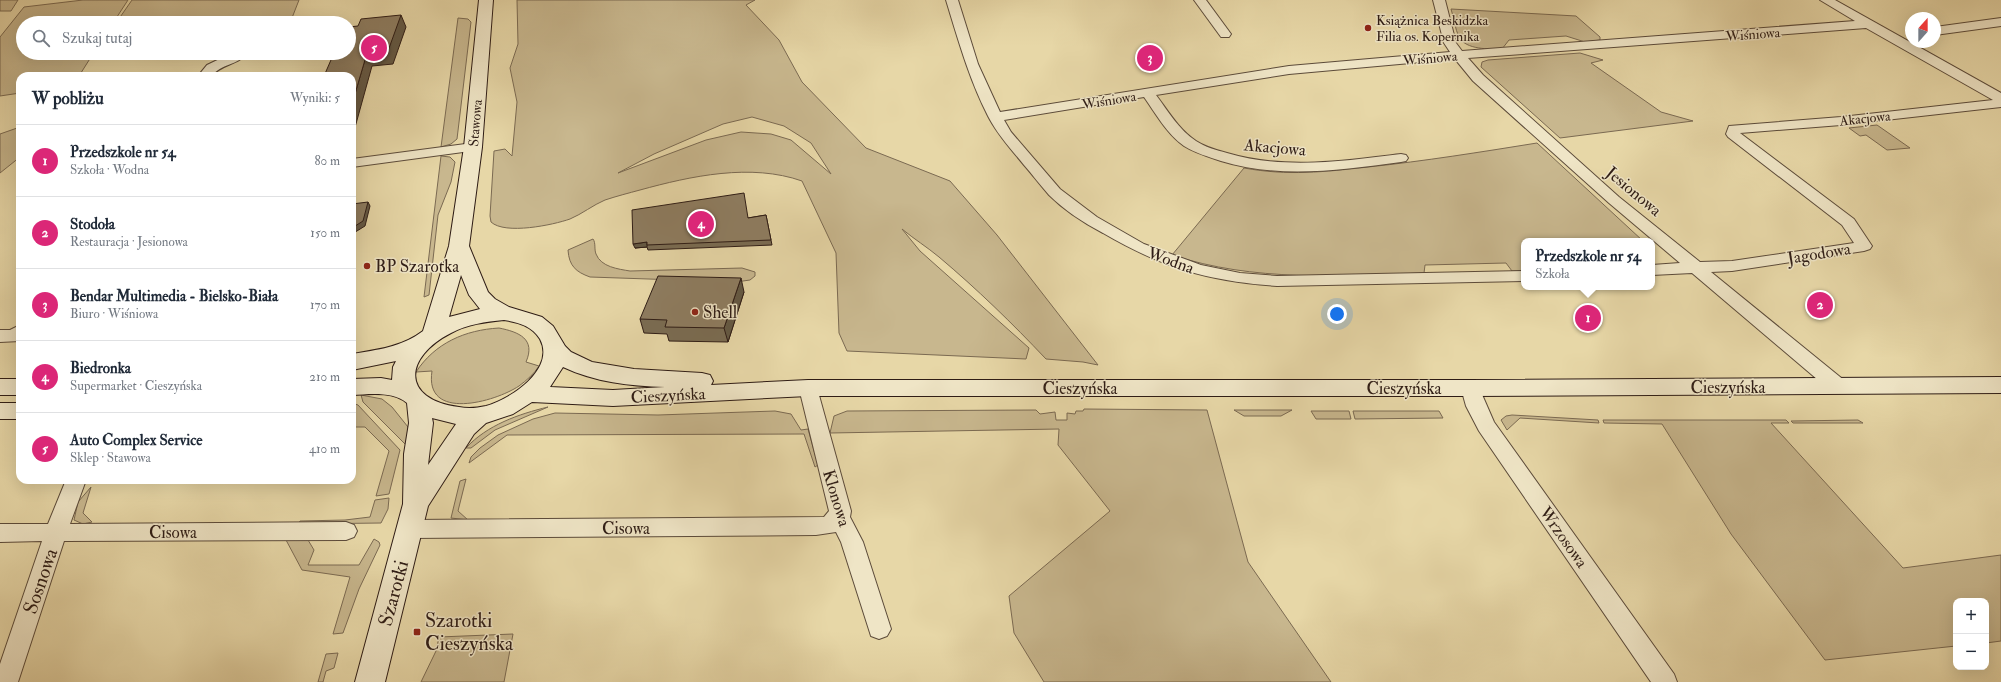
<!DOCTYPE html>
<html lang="pl">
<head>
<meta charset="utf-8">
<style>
  body { margin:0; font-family:"IM FELL Double Pica",serif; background:#f2f2f3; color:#1f2937 }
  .controls { position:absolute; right:12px; bottom:12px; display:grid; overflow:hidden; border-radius:8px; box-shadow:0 4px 16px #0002 }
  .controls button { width:36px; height:36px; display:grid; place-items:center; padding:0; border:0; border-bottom:1px solid #e0e1e3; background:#fff; color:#1f2937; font:20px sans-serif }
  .compass { position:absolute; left:1905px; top:12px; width:36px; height:36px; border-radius:50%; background:#fff; box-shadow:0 4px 16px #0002; rotate:21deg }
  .you { position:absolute; left:1337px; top:314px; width:14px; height:14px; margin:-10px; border:3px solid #fff; border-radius:50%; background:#1a73e8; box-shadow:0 0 0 6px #1a73e833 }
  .badge { display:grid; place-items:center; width:26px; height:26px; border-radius:50%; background:#db2777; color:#fff; font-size:13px; font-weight:700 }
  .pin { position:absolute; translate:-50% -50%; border:2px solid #fff; box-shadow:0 1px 4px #0006 }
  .popup { position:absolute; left:1521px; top:238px; width:134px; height:52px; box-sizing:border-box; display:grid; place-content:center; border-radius:8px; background:#fff; filter:drop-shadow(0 1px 3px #0005); font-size:13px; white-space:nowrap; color:#747a83 }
  .popup b { font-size:15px; color:#1f2937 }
  .popup::after { content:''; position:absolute; left:50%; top:100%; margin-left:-8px; border:8px solid transparent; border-top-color:#fff }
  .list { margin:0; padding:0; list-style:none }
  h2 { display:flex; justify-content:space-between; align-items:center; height:52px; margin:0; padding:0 16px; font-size:17px }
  h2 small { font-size:13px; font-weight:400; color:#747a83 }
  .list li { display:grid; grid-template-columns:26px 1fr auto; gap:12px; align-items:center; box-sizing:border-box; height:72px; padding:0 16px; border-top:1px solid #e0e1e3 }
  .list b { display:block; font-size:15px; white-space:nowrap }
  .list p { margin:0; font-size:13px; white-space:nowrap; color:#747a83 }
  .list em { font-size:13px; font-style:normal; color:#747a83 }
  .icon { flex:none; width:22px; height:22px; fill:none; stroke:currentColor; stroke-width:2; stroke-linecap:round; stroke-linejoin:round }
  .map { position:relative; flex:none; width:2001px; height:682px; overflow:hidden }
  .search { position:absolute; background:#fff; box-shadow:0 4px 16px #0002; left:16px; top:16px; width:340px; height:44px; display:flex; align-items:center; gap:10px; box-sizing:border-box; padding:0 14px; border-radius:22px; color:#747a83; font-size:15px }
  .panel { position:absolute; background:#fff; box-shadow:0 4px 16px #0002; left:16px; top:72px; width:340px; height:412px; border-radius:12px }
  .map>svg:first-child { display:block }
  .green { fill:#c8b78e; stroke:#7b6a52; fill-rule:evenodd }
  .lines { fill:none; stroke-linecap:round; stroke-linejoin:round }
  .street-casing { stroke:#5c4b3a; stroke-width:2 }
  .secondary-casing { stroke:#2e1c15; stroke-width:2 }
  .street { fill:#efe5c6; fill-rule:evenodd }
  .secondary { fill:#efe5c6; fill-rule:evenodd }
  .wall { fill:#7a6c53; stroke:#2e1c15 }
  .shaded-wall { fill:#635844; stroke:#2e1c15 }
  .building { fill:#8e7d61; stroke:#2e1c15 }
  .poi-dot { fill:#8f2418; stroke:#efe5c6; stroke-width:1.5 }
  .labels { text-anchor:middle; stroke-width:3; stroke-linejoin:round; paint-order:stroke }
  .far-poi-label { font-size:14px; fill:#2e1c15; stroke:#efe5c6; text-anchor:start }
  .far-street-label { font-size:14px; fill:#2e1c15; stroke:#efe5c6 }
  .street-label { font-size:17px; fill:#2e1c15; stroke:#efe5c6 }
  .poi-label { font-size:17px; fill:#2e1c15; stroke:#efe5c6; text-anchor:start }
  .near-street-label { font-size:20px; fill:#2e1c15; stroke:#efe5c6 }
  .near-poi-label { font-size:20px; fill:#2e1c15; stroke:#efe5c6; text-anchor:start }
</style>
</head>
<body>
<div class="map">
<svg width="2001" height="682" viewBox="0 0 2001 682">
  <rect width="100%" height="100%" fill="#e7d7a7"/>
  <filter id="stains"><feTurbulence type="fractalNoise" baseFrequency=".005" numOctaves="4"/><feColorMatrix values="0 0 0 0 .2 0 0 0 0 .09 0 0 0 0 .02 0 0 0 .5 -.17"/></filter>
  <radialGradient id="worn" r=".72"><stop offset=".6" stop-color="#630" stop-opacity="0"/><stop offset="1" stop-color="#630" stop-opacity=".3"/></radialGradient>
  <g class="green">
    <polygon points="0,0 18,0 11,11 0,11"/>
    <polygon points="83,0 128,0 113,23 23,23 23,53 131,53 91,57 79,76 20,76 20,93 0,96 0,37 24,7"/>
    <polygon points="132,0 299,0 290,23 116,23"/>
    <path d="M 517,0 L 755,0 L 746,5 L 779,40 L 802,82 L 866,148 L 950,181 L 997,235 L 1098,365 L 1083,362 L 1046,359 C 1012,323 977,289 939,257 C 927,247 914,239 902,229 L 920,251 L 1029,348 L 1026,359 L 847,351 L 839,333 L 836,253 L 802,181 C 751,163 691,176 640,190 C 629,193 617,196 605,200 C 593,205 582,214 570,219 C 553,225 505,235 491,222 L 490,216 L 494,151 L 505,149 L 512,156 L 517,102 L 510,68 L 518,44 ZM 752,117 L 784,126 L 811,143 L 831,174 L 791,140 L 771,134 L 741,132 L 706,140 L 618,173 L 654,154 L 723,124 Z"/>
    <path d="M 1451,9 L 1576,16 L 1600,37 L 1600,40 L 1585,42 L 1566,36 L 1509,40 L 1502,49 C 1489,49 1466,50 1459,37 C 1455,29 1454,18 1451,9 Z"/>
    <polygon points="458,18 468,19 471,22 457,139 451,144 441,147"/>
    <polygon points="1580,53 1603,60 1591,63 1661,112 1693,121 1560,138 1481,67 1482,62 1488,60"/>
    <polygon points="1877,125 1910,148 1887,150 1866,135 1860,136 1849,128"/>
    <polygon points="20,127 20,157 0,173 0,134"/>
    <path d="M 1537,143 L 1643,241 L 1524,241 L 1524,271 L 1512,271 L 1506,263 L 1425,265 L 1424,273 C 1339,276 1254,282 1172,255 L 1244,168 C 1288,176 1324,172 1368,167 C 1425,161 1481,152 1537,143 Z"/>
    <polygon points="441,156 450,157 455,162 451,182 438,215 429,295 424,297"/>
    <path d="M 593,239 C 596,243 594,249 596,254 C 601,267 618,269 630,271 L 742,268 L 755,272 L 755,276 L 750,280 L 736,282 L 590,277 C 576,272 569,266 568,250 Z"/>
    <path d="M 499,328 C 519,332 536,339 526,362 L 539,366 C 534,374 527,380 519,386 C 495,402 424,422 432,371 L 416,372 C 435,343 465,330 499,328 Z"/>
    <polygon points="361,395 382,399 392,407 408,427 411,434 409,448 363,402"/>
    <polygon points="352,403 358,405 400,450 389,494 376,496 389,451 365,427 352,427"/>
    <path d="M 548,407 L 495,430 L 471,448 L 466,448 C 487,425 519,414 548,407 Z"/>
    <polygon points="1084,409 1207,410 1248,562 1331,682 1044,682 1014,633 1009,596 1110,511 1058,445 1059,429 830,433 834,416 847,411 1036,410 1040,414 1055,412 1056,420 1067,420 1067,413 1075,414 1076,411 1083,411"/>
    <polygon points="1234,410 1292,410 1281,416 1244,416"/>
    <polygon points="775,411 791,414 801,430 808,429 818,465 815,467 804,434 507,435 469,463 471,457 480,448 498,435 533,419 555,413 658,415"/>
    <polygon points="1311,411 1349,411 1351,419 1316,419"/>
    <polygon points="1353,411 1439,411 1443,418 1355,419"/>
    <polygon points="1512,415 1598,420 1599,423 1520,418 1507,430 1501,420 1506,416"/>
    <polygon points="1603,420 1786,420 1789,423 1771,423 1903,568 2001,555 2001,641 1986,643 1986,601 1956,601 1956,646 1825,660 1731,534 1662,424 1604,423"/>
    <polygon points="1858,420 1863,423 1793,423 1791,421"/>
    <polygon points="466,479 458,511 468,520 451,518 460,481"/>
    <polygon points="91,487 83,513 92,522 83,524 74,520 78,502"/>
    <polygon points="389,498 388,509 381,523 298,524 300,521 345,520 370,517 375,500"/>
    <polygon points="374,539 379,542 380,545 359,589 343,633 333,634 350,577 302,570 286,540 222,540 308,540 314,550 308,565 359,565"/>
    <polygon points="513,634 504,682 421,682 436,651 439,637"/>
    <polygon points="338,653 334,668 326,671 323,682 318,682 326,654"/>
  </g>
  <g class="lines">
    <defs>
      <g id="street">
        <path d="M 946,0 L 958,0 L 978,64 L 1000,112 L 1289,66 L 1450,52 L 1444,43 L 1433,0 L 1445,0 L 1456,43 L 1462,51 L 1855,21 L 1820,0 L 1835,0 L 2001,93 L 2001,107 L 1841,125 L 1740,133 L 1854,219 L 1872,246 L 1870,249 L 1864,251 L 1732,271 L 1711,272 L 1845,381 L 1847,386 L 1845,391 L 1838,393 L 1831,391 L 1692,273 L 1652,275 L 1652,265 L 1680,263 L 1609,203 L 1473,81 L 1455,59 L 1289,74 L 1156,95 C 1168,111 1179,130 1196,141 C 1205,147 1216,150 1227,153 C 1284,170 1343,161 1401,154 L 1406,155 L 1408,158 L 1406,161 L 1401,162 C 1340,170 1280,179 1221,161 C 1209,157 1195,153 1184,146 C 1167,134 1156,114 1144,97 L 1004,120 L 1011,132 L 1060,189 L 1097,217 L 1144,244 L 1201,265 L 1240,273 L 1277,276 L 1524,271 L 1524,281 L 1277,286 C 1208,281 1163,268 1103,233 C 1084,223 1064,210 1049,195 C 1040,185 1032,174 1024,165 C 1011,149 997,134 988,116 C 969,79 958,39 946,0 ZM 1866,28 L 1993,100 L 1841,117 L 1729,126 L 1726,134 L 1728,137 L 1842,225 L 1854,243 L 1732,261 L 1700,262 L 1619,197 L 1483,75 L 1468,58 Z"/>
        <polygon points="1194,0 1206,0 1231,34 1229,37 1221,37"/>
        <polygon points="2001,18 2001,26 1935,35 1935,27"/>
        <path d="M 232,53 L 247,53 C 239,65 220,64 212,76 L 198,76 L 207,65 Z"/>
        <polygon points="473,143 478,144 480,147 478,150 352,167 352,159"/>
        <polygon points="20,325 20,341 0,342 0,330 10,330"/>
        <polygon points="808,381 815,383 817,388 851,511 850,517 863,542 891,629 887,636 879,639 871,636 841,542 836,532 816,535 410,538 402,535 399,529 402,523 410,520 824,517 829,511 799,388 801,383"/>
        <polygon points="1470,381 1477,383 1494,422 1674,674 1677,682 1651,682 1479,431 1466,406 1461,388 1463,383"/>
        <polygon points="66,480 86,480 70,524 346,522 354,525 357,531 354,537 346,540 64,541 18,682 0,682 0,664 42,541 0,542 0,524 48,524"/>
      </g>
      <g id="secondary">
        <path d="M 479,0 L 493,0 L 482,147 L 469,246 L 488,292 L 495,299 L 509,307 L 542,317 L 553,326 L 565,346 L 571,352 L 592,362 L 634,369 L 702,373 L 710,375 L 713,381 L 711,385 L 808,380 L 1470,380 L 2001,377 L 2001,393 L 1470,396 L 808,396 L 613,406 L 532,402 L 513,414 L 486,423 L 474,434 L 428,506 L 385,682 L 355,682 L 403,504 L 404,454 L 409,423 L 407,403 C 393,391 370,394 352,395 L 352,379 L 381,378 L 392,380 L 393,367 L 396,361 L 352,370 L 352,354 C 377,350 402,347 423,331 L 449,246 L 464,147 ZM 461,275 L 469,295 L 480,309 L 449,317 ZM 504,320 C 518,322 532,326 540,339 C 556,369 511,399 486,406 C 477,408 468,409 459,407 C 400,399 404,357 451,333 C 468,324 485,322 504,320 ZM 563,367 C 595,382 629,386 665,387 L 613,390 L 550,387 ZM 432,418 L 456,424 L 428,465 L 433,423 Z"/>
        <rect x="0" y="379" width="20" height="16"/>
        <rect x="0" y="403" width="20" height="16"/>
      </g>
    </defs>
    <use href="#street" class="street-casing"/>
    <use href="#secondary" class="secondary-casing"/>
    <use href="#street" class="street"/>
    <use href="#secondary" class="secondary"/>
  </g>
  <g class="wall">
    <polygon points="766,215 772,245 648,250 647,247 635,248 748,218"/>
    <polygon points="744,292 728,342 669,341 667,334 644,333 640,319"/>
  </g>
  <g class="shaded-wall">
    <polygon points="401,15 406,27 393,64 372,66 354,131 352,131 352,104 367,53"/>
    <polygon points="368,202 370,206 365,226 352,234 352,228"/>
    <polygon points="647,242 647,247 635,248 633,244"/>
    <polygon points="741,278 744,292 728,342 724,328"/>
  </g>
  <g class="building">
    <polygon points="401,15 388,51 367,53 352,104 352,76 324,76 334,53 349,53 349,27 358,26 361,19"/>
    <polygon points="744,193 748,218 766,215 771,240 647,245 647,242 633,244 632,210"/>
    <polygon points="368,202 363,221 352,228 352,204"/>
    <polygon points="658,276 741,278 724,328 665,327 667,320 640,319"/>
  </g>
  <g class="poi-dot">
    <circle cx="1368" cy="28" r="4"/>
    <circle cx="367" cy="266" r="4"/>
    <circle cx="695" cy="312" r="4"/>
    <rect x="413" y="628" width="8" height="8" rx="2"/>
  </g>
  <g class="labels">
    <g class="far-poi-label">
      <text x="1376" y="25">Książnica Beskidzka<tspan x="1376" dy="16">Filia os. Kopernika</tspan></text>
    </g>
    <g class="far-street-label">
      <text transform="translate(1753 34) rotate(-4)" y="5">Wiśniowa</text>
      <text transform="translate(1430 58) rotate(-5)" y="5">Wiśniowa</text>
      <text transform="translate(1109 100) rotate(-9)" y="5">Wiśniowa</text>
      <text transform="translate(1865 118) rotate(-6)" y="5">Akacjowa</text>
      <text transform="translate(475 123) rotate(-85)" y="5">Stawowa</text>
    </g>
    <g class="street-label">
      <text transform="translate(1275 147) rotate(5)" y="6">Akacjowa</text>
      <text transform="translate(1634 191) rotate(40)" y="6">Jesionowa</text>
      <text transform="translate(1819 253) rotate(-9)" y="6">Jagodowa</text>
      <text transform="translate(1171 260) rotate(20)" y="6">Wodna</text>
      <text x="1728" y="393">Cieszyńska</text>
      <text x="1080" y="394">Cieszyńska</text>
      <text x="1404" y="394">Cieszyńska</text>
      <text transform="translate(668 395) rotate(-3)" y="6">Cieszyńska</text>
      <text transform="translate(837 498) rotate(73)" y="6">Klonowa</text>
      <text x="626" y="534">Cisowa</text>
      <text x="173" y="538">Cisowa</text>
      <text transform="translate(1564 537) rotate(55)" y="6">Wrzosowa</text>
    </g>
    <g class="poi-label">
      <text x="375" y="272">BP Szarotka</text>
      <text x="703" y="318">Shell</text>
    </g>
    <g class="near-street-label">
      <text transform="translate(40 581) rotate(-71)" y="7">Sosnowa</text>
      <text transform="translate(393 593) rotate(-75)" y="7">Szarotki</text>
    </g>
    <g class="near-poi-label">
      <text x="425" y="627">Szarotki<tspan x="425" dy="23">Cieszyńska</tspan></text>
    </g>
  </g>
  <rect width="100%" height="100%" filter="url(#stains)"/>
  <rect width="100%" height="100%" fill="url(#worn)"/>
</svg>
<div class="controls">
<button>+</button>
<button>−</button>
</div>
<svg class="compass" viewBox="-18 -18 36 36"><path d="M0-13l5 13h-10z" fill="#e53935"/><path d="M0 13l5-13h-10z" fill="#747a83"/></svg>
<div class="you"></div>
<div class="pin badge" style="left:1588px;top:318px">1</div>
<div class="popup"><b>Przedszkole nr 54</b>Szkoła</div>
<div class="pin badge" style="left:1820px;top:305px">2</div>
<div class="pin badge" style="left:1150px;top:58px">3</div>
<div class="pin badge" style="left:701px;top:224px">4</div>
<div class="pin badge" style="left:374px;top:48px">5</div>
<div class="search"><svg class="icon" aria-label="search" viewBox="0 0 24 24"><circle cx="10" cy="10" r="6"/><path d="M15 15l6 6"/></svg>Szukaj tutaj</div>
<section class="panel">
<h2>W pobliżu<small>Wyniki: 5</small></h2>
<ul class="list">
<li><span class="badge">1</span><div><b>Przedszkole nr 54</b><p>Szkoła · Wodna</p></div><em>80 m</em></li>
<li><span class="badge">2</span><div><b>Stodoła</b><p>Restauracja · Jesionowa</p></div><em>150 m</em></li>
<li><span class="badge">3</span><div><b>Bendar Multimedia - Bielsko-Biała</b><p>Biuro · Wiśniowa</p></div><em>170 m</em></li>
<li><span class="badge">4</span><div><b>Biedronka</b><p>Supermarket · Cieszyńska</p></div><em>210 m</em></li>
<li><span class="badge">5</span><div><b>Auto Complex Service</b><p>Sklep · Stawowa</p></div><em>410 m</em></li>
</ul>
</section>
</div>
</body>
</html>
